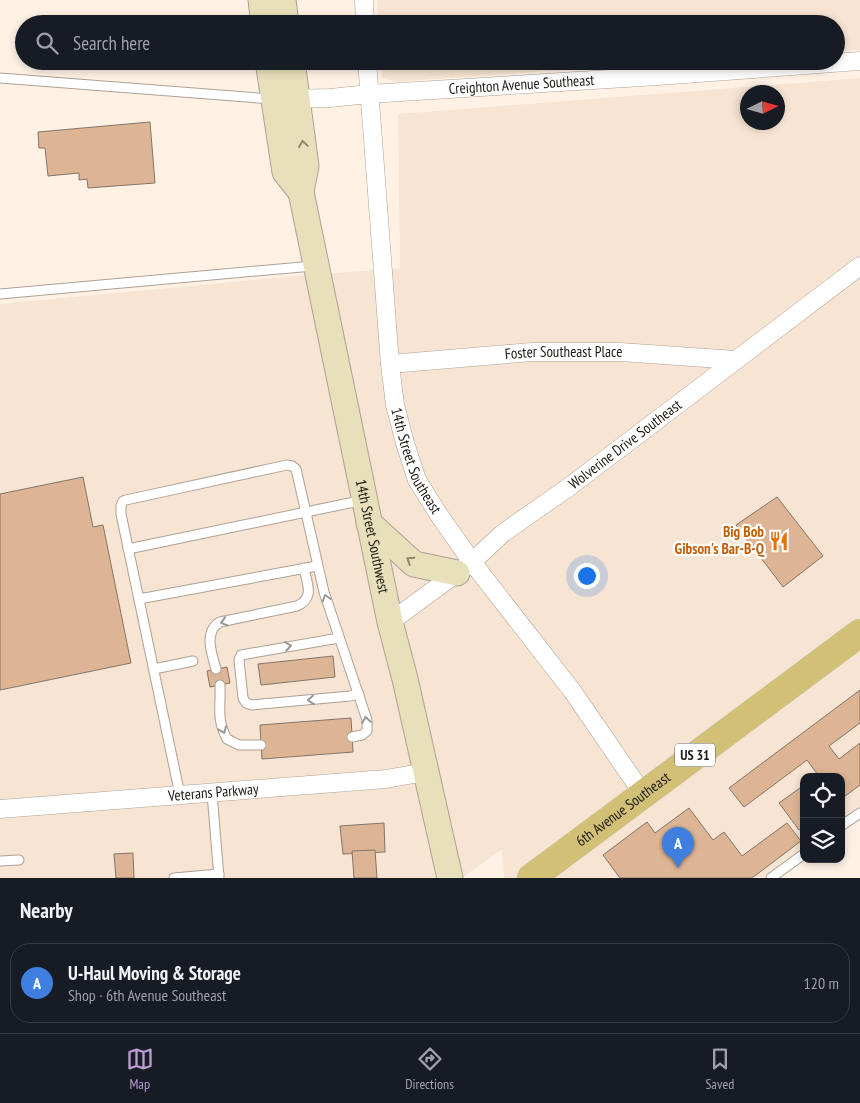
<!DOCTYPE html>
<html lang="en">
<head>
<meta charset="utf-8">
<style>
  body { margin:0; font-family:"PT Sans Narrow",sans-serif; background:#242831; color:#f1f3f6 }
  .controls { position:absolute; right:15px; bottom:15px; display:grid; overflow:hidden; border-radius:10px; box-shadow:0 2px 8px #0003 }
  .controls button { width:45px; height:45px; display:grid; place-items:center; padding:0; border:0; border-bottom:1px solid #363941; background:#171b24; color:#f1f3f6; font:25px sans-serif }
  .compass { position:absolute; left:740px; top:85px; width:45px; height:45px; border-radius:50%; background:#171b24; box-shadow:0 2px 8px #0003; rotate:85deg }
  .you { position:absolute; left:586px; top:575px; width:18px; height:18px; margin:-12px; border:4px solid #fff; border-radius:50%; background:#1a73e8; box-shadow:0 0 0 8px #1a73e833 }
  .badge { display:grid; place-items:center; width:32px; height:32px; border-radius:50%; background:#bb9dd2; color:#fff; font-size:16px; font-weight:700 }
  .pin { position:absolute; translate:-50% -41px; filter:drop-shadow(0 1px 2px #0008) }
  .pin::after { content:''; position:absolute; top:26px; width:18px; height:15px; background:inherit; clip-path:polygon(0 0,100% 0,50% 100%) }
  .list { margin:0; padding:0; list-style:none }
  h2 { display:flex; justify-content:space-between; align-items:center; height:65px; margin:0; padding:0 20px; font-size:21px }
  h2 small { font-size:16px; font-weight:400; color:#9ea1a6 }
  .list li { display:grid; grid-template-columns:32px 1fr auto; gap:15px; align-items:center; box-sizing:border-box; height:80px; margin:0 10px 10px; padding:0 10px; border:1px solid #363941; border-radius:20px }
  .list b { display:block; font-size:19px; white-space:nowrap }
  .list p { margin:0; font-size:16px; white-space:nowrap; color:#9ea1a6 }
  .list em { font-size:16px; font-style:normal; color:#9ea1a6 }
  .icon { flex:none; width:28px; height:28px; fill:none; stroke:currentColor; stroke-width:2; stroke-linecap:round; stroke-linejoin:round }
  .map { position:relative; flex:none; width:860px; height:878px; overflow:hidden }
  .search { position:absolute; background:#171b24; box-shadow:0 2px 8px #0003; left:15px; right:15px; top:15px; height:55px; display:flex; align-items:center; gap:12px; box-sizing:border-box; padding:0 18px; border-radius:28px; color:#9ea1a6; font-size:19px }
  .sheet { height:155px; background:#171b24 }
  nav { display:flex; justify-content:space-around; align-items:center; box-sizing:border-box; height:70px; border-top:1px solid #363941; background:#171b24; font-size:14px; color:#9ea1a6 }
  nav a { display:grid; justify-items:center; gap:2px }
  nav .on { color:#bb9dd2 }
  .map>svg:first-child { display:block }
  .built { fill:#f7e4d2; fill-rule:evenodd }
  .building { fill:#ddb595; stroke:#82756b }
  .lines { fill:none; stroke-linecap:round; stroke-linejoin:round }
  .service-casing { stroke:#ada195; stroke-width:11 }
  .minor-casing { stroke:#ada195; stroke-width:19 }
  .secondary-casing { stroke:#ada195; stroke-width:27 }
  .primary-casing { stroke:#dbdada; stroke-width:29 }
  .service { stroke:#fff; stroke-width:9 }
  .minor { stroke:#fff; stroke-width:18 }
  .secondary { stroke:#e8e0ba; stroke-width:25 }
  .primary { stroke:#d1c076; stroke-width:28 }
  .oneway { stroke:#8d8670 }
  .oneway2 { stroke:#9a9896 }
  .labels { text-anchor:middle; stroke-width:4.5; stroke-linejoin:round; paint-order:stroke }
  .shield { fill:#fff; stroke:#625e5b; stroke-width:1 }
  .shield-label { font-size:14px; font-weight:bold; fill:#1e1915 }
  .street-label { font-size:15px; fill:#1e1915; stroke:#fff }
  .food-label { font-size:15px; font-weight:bold; fill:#c56008; stroke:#fff; text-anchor:end }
</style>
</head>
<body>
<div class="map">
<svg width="860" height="878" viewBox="0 0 860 878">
  <rect width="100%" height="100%" fill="#fff2e5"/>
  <g class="built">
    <polygon points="377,0 860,0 860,50 836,51 836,24 378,24"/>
    <polygon points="381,61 692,61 395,82 382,77"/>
    <path d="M 860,78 L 860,811 L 841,824 L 841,777 L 804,777 L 804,850 L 765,878 L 504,878 L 502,849 L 462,878 L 0,878 L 0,304 L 285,277 L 400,268 L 398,114 ZM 748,92 L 778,92 L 778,122 L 748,122 Z"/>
  </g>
  <g class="building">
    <polygon points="150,122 155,183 88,188 87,179 79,180 79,173 48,176 45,148 39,148 38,132"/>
    <polygon points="83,477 93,527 103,525 131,663 0,690 0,494"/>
    <polygon points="777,497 823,556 783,587 736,525"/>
    <polygon points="333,656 335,677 261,685 258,664"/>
    <polygon points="227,667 230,683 210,687 207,671"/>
    <polygon points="860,690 860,723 829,746 839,759 860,743 860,785 841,799 841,777 815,777 818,775 807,760 744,807 729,788"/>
    <polygon points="351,718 353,752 262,759 260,725"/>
    <polygon points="804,785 804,827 799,830 779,803"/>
    <polygon points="689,808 713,840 724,832 742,856 787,823 801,841 752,878 620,878 603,855 647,822 655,833"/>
    <polygon points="384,823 385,852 343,854 340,826"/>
    <polygon points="375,850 377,878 354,878 352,851"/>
    <polygon points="133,853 134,878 116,878 114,854"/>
  </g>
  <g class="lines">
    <defs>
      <g id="service">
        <polyline points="0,78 271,99"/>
        <polyline points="0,294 313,266"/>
        <polyline points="128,549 364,500"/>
        <polyline points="139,599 317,566"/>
        <polyline points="339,638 241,655 239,660 243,698 246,703 252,705 350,696 359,694"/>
        <polyline points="154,669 193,661"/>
        <path d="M 216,669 C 212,654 203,632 220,622 L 297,606 C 315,598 307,584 304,568"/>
        <path d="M 220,685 C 221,708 216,718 227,739 L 239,745 L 261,745"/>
        <polyline points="212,793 219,878"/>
        <polyline points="180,795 121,514 121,506 123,501 126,500 287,465 292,466 296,469 324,592 367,720 367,731 362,735 352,737"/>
        <polyline points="841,826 860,813"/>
        <polyline points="0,861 19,860"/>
        <polyline points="174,878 219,874"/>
        <polyline points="771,878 804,854"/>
      </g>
      <g id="minor">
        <polyline points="364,0 365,24"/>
        <path id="s1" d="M 367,61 L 390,364 L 395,405 L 405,443 L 417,480 L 439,515 L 472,562 L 573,692 L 643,794"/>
        <path id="s2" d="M 287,99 L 330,98 L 369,94 L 658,76 L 860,61"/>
        <path id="s3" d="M 390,364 L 532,352 L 620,352 L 735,360"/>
        <path id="s4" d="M 390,622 L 472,562 L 503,533 L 569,487 L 860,266"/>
        <path id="s5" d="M 0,809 L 386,779 L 425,772"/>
      </g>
      <g id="secondary">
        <polyline points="261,0 264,24"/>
        <polyline points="283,0 286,24"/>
        <polyline points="268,61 285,172 301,192"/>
        <path id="s6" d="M 292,61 L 306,166 L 301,192 L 390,622 L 405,679 L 450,878"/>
        <polyline points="369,523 414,564 457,573"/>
      </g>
      <g id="primary">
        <path id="s7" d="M 531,878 L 860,633"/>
      </g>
    </defs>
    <use href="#service" class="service-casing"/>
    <use href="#minor" class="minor-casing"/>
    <use href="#secondary" class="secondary-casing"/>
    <use href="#primary" class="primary-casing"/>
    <use href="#service" class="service"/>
    <use href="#minor" class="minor"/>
    <use href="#secondary" class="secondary"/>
    <use href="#primary" class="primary"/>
  </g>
  <defs><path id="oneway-chevron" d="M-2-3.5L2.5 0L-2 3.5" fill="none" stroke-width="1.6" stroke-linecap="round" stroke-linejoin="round" transform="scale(1.25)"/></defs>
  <g class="oneway">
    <use href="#oneway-chevron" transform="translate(303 144) rotate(-98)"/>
    <use href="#oneway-chevron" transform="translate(410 560) rotate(-147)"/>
  </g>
  <g class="oneway2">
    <use href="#oneway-chevron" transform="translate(326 598) rotate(-108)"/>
    <use href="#oneway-chevron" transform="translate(224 622) rotate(163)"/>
    <use href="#oneway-chevron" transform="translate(288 646) rotate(-9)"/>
    <use href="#oneway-chevron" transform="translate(311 700) rotate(175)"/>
    <use href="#oneway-chevron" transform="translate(366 720) rotate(-99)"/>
    <use href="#oneway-chevron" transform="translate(223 730) rotate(67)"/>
  </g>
  <defs>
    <symbol id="restaurant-bare" viewBox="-9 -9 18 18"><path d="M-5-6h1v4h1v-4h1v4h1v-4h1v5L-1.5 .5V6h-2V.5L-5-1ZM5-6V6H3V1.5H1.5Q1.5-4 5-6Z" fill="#e8710a" stroke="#fff" stroke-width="2.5" paint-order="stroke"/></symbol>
  </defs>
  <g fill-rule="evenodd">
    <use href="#restaurant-bare" x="765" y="527" width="28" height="28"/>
  </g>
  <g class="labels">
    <rect class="shield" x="675" y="743.5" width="40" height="23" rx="4"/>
    <g class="shield-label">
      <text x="695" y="760">US 31</text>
    </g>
    <g class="street-label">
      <text dy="5" stroke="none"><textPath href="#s2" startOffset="235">Creighton Avenue Southeast</textPath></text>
      <text dy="5" stroke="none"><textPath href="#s3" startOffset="174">Foster Southeast Place</textPath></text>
      <text dy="5" stroke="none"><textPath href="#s4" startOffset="295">Wolverine Drive Southeast</textPath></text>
      <text dy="5" stroke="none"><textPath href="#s1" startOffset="405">14th Street Southeast</textPath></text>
      <text dy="5" stroke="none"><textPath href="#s6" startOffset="484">14th Street Southwest</textPath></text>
      <text dy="5" stroke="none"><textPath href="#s5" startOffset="214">Veterans Parkway</textPath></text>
      <text dy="5" stroke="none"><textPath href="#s7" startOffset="115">6th Avenue Southeast</textPath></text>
    </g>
    <g class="food-label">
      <text x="764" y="537">Big Bob<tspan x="764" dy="17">Gibson's Bar-B-Q</tspan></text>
    </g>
  </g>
</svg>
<div class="controls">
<button><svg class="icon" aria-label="locate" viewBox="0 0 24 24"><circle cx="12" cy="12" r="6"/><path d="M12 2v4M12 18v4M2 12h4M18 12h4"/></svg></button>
<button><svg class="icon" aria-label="layers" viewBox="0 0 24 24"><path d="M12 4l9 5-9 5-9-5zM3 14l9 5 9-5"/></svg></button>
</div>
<svg class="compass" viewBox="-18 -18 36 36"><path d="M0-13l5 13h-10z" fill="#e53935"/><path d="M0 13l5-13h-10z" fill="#9ea1a6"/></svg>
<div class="you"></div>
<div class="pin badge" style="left:678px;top:868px;background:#3f7fe0">A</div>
<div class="search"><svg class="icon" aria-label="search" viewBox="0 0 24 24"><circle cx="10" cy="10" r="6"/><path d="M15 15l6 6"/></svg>Search here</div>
</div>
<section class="sheet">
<h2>Nearby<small></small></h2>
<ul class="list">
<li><span class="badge" style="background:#3f7fe0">A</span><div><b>U-Haul Moving &amp; Storage</b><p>Shop · 6th Avenue Southeast</p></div><em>120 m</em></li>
</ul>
</section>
<nav>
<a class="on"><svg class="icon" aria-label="map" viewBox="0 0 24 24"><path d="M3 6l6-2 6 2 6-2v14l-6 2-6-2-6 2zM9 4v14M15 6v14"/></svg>Map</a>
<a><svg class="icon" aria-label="directions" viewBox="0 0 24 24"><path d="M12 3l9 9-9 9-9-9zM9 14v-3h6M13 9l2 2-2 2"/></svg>Directions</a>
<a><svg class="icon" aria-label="saved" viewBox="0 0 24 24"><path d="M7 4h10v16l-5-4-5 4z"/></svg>Saved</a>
</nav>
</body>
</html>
